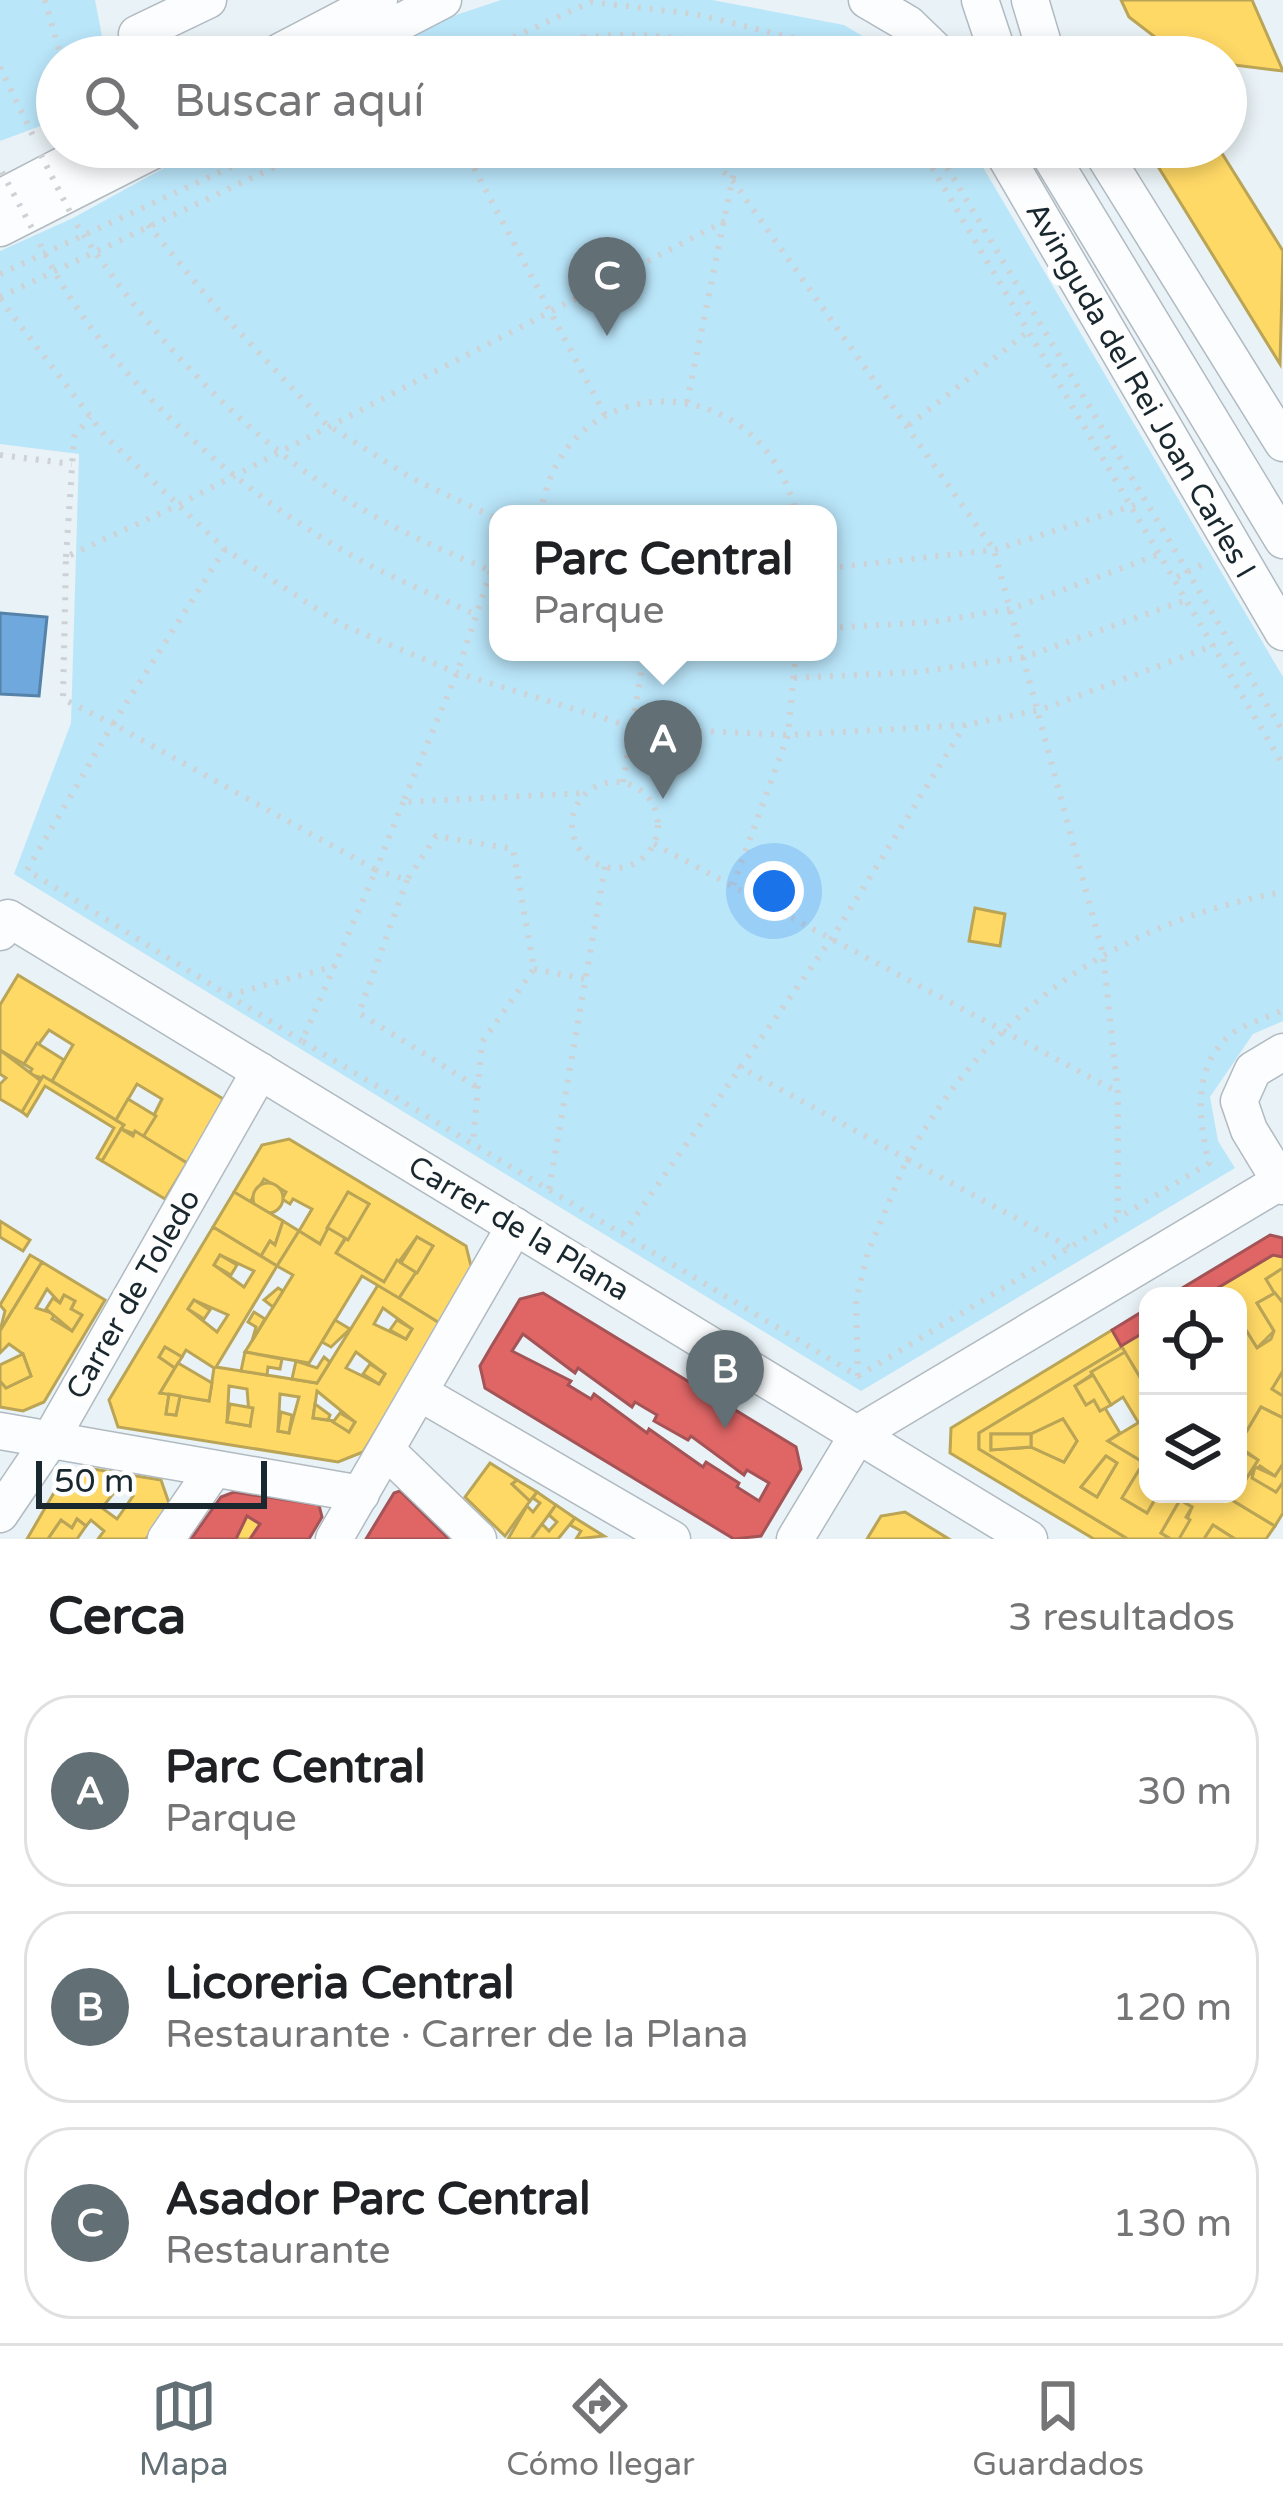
<!DOCTYPE html>
<html lang="es">
<head>
<meta charset="utf-8">
<style>
  body { margin:0; font-family:"Varela Round",sans-serif; background:#f2f2f2; color:#202124 }
  .controls { position:absolute; right:36px; bottom:36px; display:grid; overflow:hidden; border-radius:24px; box-shadow:0 6px 18px #0003 }
  .controls button { width:108px; height:108px; display:grid; place-items:center; padding:0; border:0; border-bottom:3px solid #e0e0e0; background:#fff; color:#202124; font:60px sans-serif }
  .scale { position:absolute; left:36px; bottom:30px; width:231px; box-sizing:border-box; padding-left:12px; border:6px solid #19282f; border-top:0; font-size:33px; line-height:42px; white-space:nowrap; color:#19282f; -webkit-text-stroke:9px #fefefe; paint-order:stroke }
  .you { position:absolute; left:774px; top:891px; width:42px; height:42px; margin:-30px; border:9px solid #fff; border-radius:50%; background:#1a73e8; box-shadow:0 0 0 18px #1a73e833 }
  .badge { display:grid; place-items:center; width:78px; height:78px; border-radius:50%; background:#626f75; color:#fff; font-size:39px; font-weight:700 }
  .pin { position:absolute; translate:-50% -99px; filter:drop-shadow(0 3px 6px #0008) }
  .pin::after { content:''; position:absolute; top:63px; width:42px; height:36px; background:inherit; clip-path:polygon(0 0,100% 0,50% 100%) }
  .popup { position:absolute; left:489px; top:505px; width:348px; height:156px; box-sizing:border-box; display:grid; place-content:center; border-radius:24px; background:#fff; filter:drop-shadow(0 3px 9px #0005); font-size:39px; white-space:nowrap; color:#757577 }
  .popup b { font-size:45px; color:#202124 }
  .popup::after { content:''; position:absolute; left:50%; top:100%; margin-left:-24px; border:24px solid transparent; border-top-color:#fff }
  .list { margin:0; padding:0; list-style:none }
  h2 { display:flex; justify-content:space-between; align-items:center; height:156px; margin:0; padding:0 48px; font-size:51px }
  h2 small { font-size:39px; font-weight:400; color:#757577 }
  .list li { display:grid; grid-template-columns:78px 1fr auto; gap:36px; align-items:center; box-sizing:border-box; height:192px; margin:0 24px 24px; padding:0 24px; border:3px solid #e0e0e0; border-radius:48px }
  .list b { display:block; font-size:45px; white-space:nowrap }
  .list p { margin:0; font-size:39px; white-space:nowrap; color:#757577 }
  .list em { font-size:39px; font-style:normal; color:#757577 }
  .icon { flex:none; width:66px; height:66px; fill:none; stroke:currentColor; stroke-width:2; stroke-linecap:round; stroke-linejoin:round }
  .map { position:relative; flex:none; width:1283px; height:1539px; overflow:hidden }
  .search { position:absolute; background:#fff; box-shadow:0 6px 18px #0003; left:36px; right:36px; top:36px; height:132px; display:flex; align-items:center; gap:30px; box-sizing:border-box; padding:0 42px; border-radius:66px; color:#757577; font-size:45px }
  .sheet { height:804px; background:#fff }
  nav { display:flex; justify-content:space-around; align-items:center; box-sizing:border-box; height:168px; border-top:3px solid #e0e0e0; background:#fff; font-size:33px; color:#757577 }
  nav a { display:grid; justify-items:center; gap:6px }
  nav .on { color:#626f75 }
  .map>svg:first-child { display:block }
  .green { fill:#bae6fa; fill-rule:evenodd }
  .homes { fill:#ffd966; stroke:#baa456; stroke-width:3; fill-rule:evenodd }
  .shops { fill:#e06666; stroke:#a45356; stroke-width:3; fill-rule:evenodd }
  .schools { fill:#6fa8dc; stroke:#5582a8; stroke-width:3 }
  .lines { fill:none; stroke-linecap:round; stroke-linejoin:round }
  .minor-casing { stroke:#b0bac0; stroke-width:39 }
  .path { stroke:#ced2d4; stroke-width:6; stroke-dasharray:3 9; stroke-linecap:butt }
  .minor { stroke:#fcfdfe; stroke-width:36 }
  .path-bridge { stroke:#ced2d4; stroke-width:6; stroke-dasharray:3 9; stroke-linecap:butt }
  .labels { text-anchor:middle; stroke-width:12; stroke-linejoin:round; paint-order:stroke }
  .street-label { font-size:30px; fill:#19282f; stroke:#fefefe }
</style>
</head>
<body>
<div class="map">
<svg width="1283" height="1539" viewBox="0 0 1283 1539">
  <rect width="100%" height="100%" fill="#e9f2f6"/>
  <g class="green">
    <polygon points="0,0 95,0 106,57 57,57 57,120 0,141"/>
    <polygon points="501,0 712,0 844,25 898,57 364,57 414,29"/>
    <path d="M 202,147 L 971,147 L 1283,677 L 1283,1021 L 1253,1034 L 1210,1097 L 1218,1141 L 1235,1168 L 861,1391 L 14,874 L 71,723 L 79,454 L 0,444 L 0,251 L 73,218 ZM 498,514 L 828,514 L 828,652 L 498,652 Z"/>
  </g>
  <g class="homes">
    <polygon points="1121,0 1252,0 1283,71 1226,64 1226,57 1201,57 1169,41 1164,44 1129,17"/>
    <polygon points="1146,147 1218,147 1283,251 1280,364"/>
    <polygon points="975,908 1005,914 1000,946 969,941"/>
    <polygon points="18,975 225,1100 187,1163 143,1137 162,1099 137,1084 116,1120 52,1081 73,1045 49,1030 24,1064 0,1050 0,1005"/>
    <polygon points="37,1043 64,1060 52,1081 29,1074 32,1069 24,1064"/>
    <polygon points="0,1050 41,1081 22,1112 0,1099 0,1084 6,1078 0,1074"/>
    <polygon points="43,1076 124,1125 102,1161 97,1158 114,1128 45,1086 27,1116 22,1112"/>
    <polygon points="128,1099 156,1116 143,1137 121,1129 124,1125 116,1120"/>
    <polygon points="121,1129 133,1136 135,1131 187,1163 165,1199 102,1161"/>
    <polygon points="289,1139 466,1246 472,1270 441,1324 399,1298 433,1246 417,1237 384,1282 336,1253 369,1204 348,1192 320,1244 299,1231 312,1209 293,1199 290,1204 282,1199 286,1192 264,1179 250,1202 234,1192 262,1145"/>
    <circle cx="268" cy="1198" r="15"/>
    <polygon points="234,1192 283,1221 275,1245 270,1241 261,1256 213,1227"/>
    <polygon points="348,1192 369,1204 348,1240 327,1228"/>
    <polygon points="0,1221 30,1240 23,1251 0,1237"/>
    <polygon points="283,1221 299,1231 277,1266 261,1256 270,1241 275,1245"/>
    <path d="M 213,1227 L 277,1266 L 216,1367 L 317,1383 L 378,1285 L 441,1324 L 363,1452 L 338,1462 L 118,1427 L 109,1400 ZM 220,1255 L 254,1271 L 244,1287 L 214,1265 ZM 194,1300 L 228,1315 L 217,1332 L 188,1309 ZM 383,1308 L 412,1329 L 406,1339 L 374,1324 ZM 165,1347 L 182,1357 L 186,1350 L 214,1368 L 209,1401 L 180,1396 L 176,1415 L 166,1414 L 169,1394 L 160,1393 L 175,1368 L 159,1357 ZM 356,1352 L 385,1374 L 379,1384 L 346,1368 ZM 229,1386 L 247,1389 L 250,1426 L 227,1422 ZM 317,1391 L 355,1422 L 349,1432 L 334,1421 L 313,1418 ZM 280,1394 L 299,1397 L 289,1433 L 278,1431 Z"/>
    <polygon points="328,1228 345,1238 336,1253 384,1282 397,1260 416,1272 399,1298 362,1276 309,1363 245,1352 293,1275 277,1266 299,1231 320,1244"/>
    <polygon points="417,1237 433,1246 417,1273 401,1263"/>
    <polygon points="30,1255 42,1262 0,1331 5,1311 0,1305"/>
    <polygon points="220,1255 237,1265 231,1275 214,1265"/>
    <polygon points="1273,1255 1283,1257 1283,1268 1266,1279 1275,1293 1257,1303 1274,1331 1257,1348 1244,1327 1238,1332 1238,1296 1204,1296"/>
    <path d="M 42,1262 L 105,1300 L 44,1402 L 23,1411 L 0,1407 L 0,1381 L 6,1388 L 31,1376 L 23,1354 L 9,1344 L 0,1353 L 0,1331 ZM 47,1289 L 60,1303 L 64,1295 L 75,1301 L 71,1309 L 82,1315 L 72,1331 L 52,1319 L 55,1314 L 36,1308 Z"/>
    <polygon points="1283,1268 1283,1298 1279,1301 1266,1279"/>
    <polygon points="278,1288 283,1291 273,1307 264,1300"/>
    <polygon points="1275,1293 1283,1303 1283,1371 1272,1389 1283,1396 1283,1418 1261,1407 1238,1446 1238,1332 1244,1327 1257,1348 1271,1339 1274,1331 1257,1303"/>
    <polygon points="64,1295 75,1301 71,1309 82,1315 72,1331 46,1309 53,1298 60,1303"/>
    <polygon points="194,1300 210,1310 204,1319 188,1309"/>
    <polygon points="254,1312 265,1319 252,1341 256,1327 248,1322"/>
    <polygon points="335,1320 350,1329 331,1347 322,1342"/>
    <polygon points="397,1320 412,1329 406,1339 390,1330"/>
    <polygon points="1112,1330 1122,1347 979,1433 979,1449 1128,1539 1094,1539 950,1453 951,1428"/>
    <polygon points="1148,1330 1148,1391 1121,1346"/>
    <polygon points="165,1347 182,1357 175,1368 159,1357"/>
    <path d="M 1122,1347 L 1125,1352 L 1075,1386 L 1086,1405 L 1094,1400 L 1100,1411 L 1105,1408 L 1120,1433 L 1108,1441 L 1148,1465 L 1148,1476 L 1139,1470 L 1122,1498 L 1147,1513 L 1158,1494 L 1197,1494 L 1208,1501 L 1212,1494 L 1222,1494 L 1275,1526 L 1266,1539 L 1235,1539 L 1213,1525 L 1204,1539 L 1179,1539 L 1192,1507 L 1180,1500 L 1161,1533 L 1171,1539 L 1128,1539 L 979,1449 L 979,1433 ZM 1063,1419 L 1077,1441 L 1064,1462 L 1031,1447 L 991,1450 L 991,1434 L 1031,1434 ZM 1106,1456 L 1117,1463 L 1097,1497 L 1081,1487 Z"/>
    <polygon points="245,1352 282,1359 280,1369 268,1367 267,1375 241,1371"/>
    <polygon points="1125,1352 1148,1391 1148,1417 1138,1422 1123,1397 1111,1405 1091,1372"/>
    <polygon points="23,1354 31,1376 6,1388 0,1381 0,1365"/>
    <polygon points="324,1357 330,1362 317,1383 292,1379 296,1361 317,1368"/>
    <polygon points="178,1363 212,1383 209,1401 160,1393"/>
    <polygon points="370,1364 385,1374 379,1384 363,1374"/>
    <polygon points="1283,1371 1283,1396 1272,1389"/>
    <polygon points="1093,1375 1111,1405 1100,1411 1094,1400 1086,1405 1075,1386"/>
    <polygon points="169,1394 180,1396 176,1415 166,1414"/>
    <polygon points="230,1404 253,1408 250,1426 227,1422"/>
    <polygon points="315,1404 330,1415 328,1420 313,1418"/>
    <polygon points="1261,1407 1283,1418 1283,1464 1275,1476 1260,1466 1251,1474 1276,1492 1283,1482 1283,1513 1275,1526 1222,1494 1238,1494 1238,1473 1246,1479 1258,1460 1238,1446"/>
    <polygon points="281,1412 292,1415 289,1433 278,1431"/>
    <polygon points="340,1413 355,1422 349,1432 333,1422"/>
    <polygon points="1148,1417 1147,1447 1148,1465 1108,1441"/>
    <polygon points="1063,1419 1077,1441 1064,1462 1031,1447 1031,1434"/>
    <polygon points="991,1434 1031,1434 1031,1447 991,1450"/>
    <polygon points="1238,1448 1258,1460 1246,1479 1238,1473"/>
    <polygon points="1106,1456 1117,1463 1097,1497 1081,1487"/>
    <polygon points="490,1463 517,1480 512,1484 530,1501 505,1536 465,1497"/>
    <polygon points="1283,1464 1283,1482 1276,1492 1252,1478 1255,1467 1275,1476"/>
    <path d="M 87,1468 L 161,1480 L 170,1506 L 146,1539 L 98,1539 L 104,1531 L 91,1520 L 86,1526 L 77,1519 L 72,1528 L 61,1520 L 48,1539 L 27,1539 L 62,1479 ZM 119,1486 L 133,1496 L 117,1519 L 102,1508 Z"/>
    <polygon points="1139,1470 1148,1476 1148,1494 1158,1494 1147,1513 1122,1498"/>
    <polygon points="517,1480 537,1492 530,1501 512,1484"/>
    <polygon points="537,1492 556,1505 531,1539 508,1539 527,1506 533,1512 540,1503 533,1498"/>
    <polygon points="1180,1500 1192,1507 1186,1517 1190,1520 1179,1539 1171,1539 1161,1533"/>
    <polygon points="556,1505 575,1518 558,1539 531,1539 542,1524 549,1531 557,1522 549,1515"/>
    <polygon points="905,1512 949,1539 867,1539 881,1516"/>
    <polygon points="247,1516 260,1524 250,1539 240,1539 235,1537"/>
    <polygon points="575,1518 604,1536 576,1539 581,1531 570,1525"/>
    <polygon points="77,1519 86,1526 77,1539 48,1539 61,1520 72,1528"/>
    <polygon points="1213,1525 1235,1539 1204,1539"/>
  </g>
  <g class="shops">
    <polygon points="1270,1235 1283,1238 1283,1257 1273,1255 1204,1296 1169,1296"/>
    <path d="M 543,1293 L 796,1447 L 801,1469 L 761,1536 L 734,1539 L 485,1388 L 480,1366 L 491,1347 L 520,1299 ZM 523,1334 L 575,1373 L 578,1368 L 632,1407 L 635,1402 L 657,1415 L 654,1421 L 688,1440 L 691,1436 L 744,1475 L 747,1470 L 769,1483 L 759,1501 L 737,1487 L 739,1483 L 706,1462 L 703,1467 L 649,1429 L 647,1433 L 594,1394 L 591,1399 L 568,1385 L 571,1381 L 512,1351 Z"/>
    <polygon points="1148,1308 1148,1330 1121,1346 1112,1330"/>
    <polygon points="400,1491 449,1539 366,1539 394,1493"/>
    <polygon points="234,1492 319,1505 322,1517 309,1539 250,1539 260,1524 247,1516 236,1539 191,1539 221,1497"/>
  </g>
  <polygon class="schools" points="0,613 47,617 39,696 0,694"/>
  <g class="lines">
    <defs>
      <g id="minor">
        <polyline points="867,0 908,24 942,57"/>
        <polyline points="980,0 999,57"/>
        <polyline points="1030,0 1047,57"/>
        <polyline points="137,34 208,0"/>
        <polyline points="270,57 379,0"/>
        <polyline points="333,57 443,0"/>
        <polyline points="1000,147 1283,632"/>
        <polyline points="1045,147 1283,540"/>
        <polyline points="1099,147 1283,443"/>
        <polyline points="0,198 98,147"/>
        <polyline points="0,228 160,147"/>
        <polyline points="0,932 8,918 1029,1539"/>
        <polyline points="1283,1052 1253,1070 1239,1101 1249,1130 1283,1186"/>
        <polyline points="422,1394 672,1539"/>
        <polyline points="0,1431 361,1494"/>
        <polyline points="388,1452 478,1539"/>
        <polyline points="0,1514 50,1440 260,1071"/>
        <polyline points="166,1539 214,1469"/>
        <polyline points="334,1539 515,1226"/>
        <polyline points="795,1539 859,1433 1283,1180"/>
      </g>
    </defs>
    <use href="#minor" class="minor-casing"/>
    <g class="path">
      <polyline points="45,0 61,57"/>
      <polyline points="580,36 602,57"/>
      <polyline points="470,57 591,2 695,14 843,50 852,57"/>
      <path d="M 515,57 C 607,17 698,41 793,57"/>
      <polyline points="0,67 36,142"/>
      <polyline points="463,147 606,417"/>
      <polyline points="698,147 733,181 994,550 1103,954 1118,1093 1118,1218"/>
      <polyline points="920,147 1283,765"/>
      <polyline points="935,147 1283,732"/>
      <path d="M 77,225 C 154,344 263,458 389,524 C 422,542 457,556 491,571"/>
      <polyline points="148,225 215,306 326,424 413,479 498,519"/>
      <path d="M 40,244 C 101,370 230,487 351,555 C 391,578 435,595 476,615"/>
      <polyline points="0,274 274,147"/>
      <polyline points="0,297 317,147"/>
      <polyline points="0,299 106,437 225,549 340,624 457,673 636,728 788,735 965,725 1040,710 1215,645"/>
      <polyline points="687,402 739,147"/>
      <polyline points="909,425 1029,331"/>
      <polyline points="0,455 72,464"/>
      <path d="M 541,514 C 561,365 762,363 796,514"/>
      <path d="M 225,549 L 113,724 L 376,870 L 302,1041 L 858,1376 L 1209,1163 C 1199,1121 1191,1068 1230,1035 C 1243,1024 1267,1018 1283,1010"/>
      <polyline points="498,549 457,673 403,802 586,793"/>
      <polyline points="66,557 74,437 90,417"/>
      <polyline points="828,568 994,550 1135,505"/>
      <polyline points="1177,577 1206,563"/>
      <polyline points="828,628 932,622 1011,609 1163,553"/>
      <polyline points="633,652 675,657 706,652"/>
      <polyline points="794,678 917,672 1025,657 1189,599"/>
      <polyline points="623,782 644,655"/>
      <circle cx="615" cy="825" r="43"/>
      <polyline points="403,802 376,870 407,880 436,836 513,849 534,969 482,1042 473,1142"/>
      <polyline points="654,844 1116,1091"/>
      <polyline points="407,880 359,1013 477,1087"/>
      <polyline points="733,885 788,735 796,652"/>
      <polyline points="534,969 585,979"/>
      <polyline points="229,995 335,966"/>
      <polyline points="302,1041 27,870 113,724 63,699 66,557 176,506 725,221"/>
      <path d="M 738,1066 L 907,1159 C 990,1010 1115,923 1283,892"/>
      <polyline points="549,1189 605,867"/>
      <polyline points="623,1234 832,938 965,725"/>
      <polyline points="858,1376 856,1300 868,1252 907,1159 1069,1247"/>
    </g>
    <use href="#minor" class="minor"/>
    <g class="path-bridge">
      <polyline points="41,155 73,218"/>
      <polyline points="2,172 36,236"/>
    </g>
  </g>
  <g class="labels">
    <g class="street-label">
      <text transform="translate(1141 390) rotate(60)" y="10">Avinguda del Rei Joan Carles I</text>
      <text transform="translate(519 1228) rotate(31)" y="10">Carrer de la Plana</text>
      <text transform="translate(133 1294) rotate(-60)" y="10">Carrer de Toledo</text>
    </g>
  </g>
</svg>
<div class="controls">
<button><svg class="icon" aria-label="locate" viewBox="0 0 24 24"><circle cx="12" cy="12" r="6"/><path d="M12 2v4M12 18v4M2 12h4M18 12h4"/></svg></button>
<button><svg class="icon" aria-label="layers" viewBox="0 0 24 24"><path d="M12 4l9 5-9 5-9-5zM3 14l9 5 9-5"/></svg></button>
</div>
<div class="scale">50 m</div>
<div class="you"></div>
<div class="pin badge" style="left:663px;top:799px">A</div>
<div class="popup"><b>Parc Central</b>Parque</div>
<div class="pin badge" style="left:725px;top:1429px">B</div>
<div class="pin badge" style="left:607px;top:336px">C</div>
<div class="search"><svg class="icon" aria-label="search" viewBox="0 0 24 24"><circle cx="10" cy="10" r="6"/><path d="M15 15l6 6"/></svg>Buscar aquí</div>
</div>
<section class="sheet">
<h2>Cerca<small>3 resultados</small></h2>
<ul class="list">
<li><span class="badge">A</span><div><b>Parc Central</b><p>Parque</p></div><em>30 m</em></li>
<li><span class="badge">B</span><div><b>Licoreria Central</b><p>Restaurante · Carrer de la Plana</p></div><em>120 m</em></li>
<li><span class="badge">C</span><div><b>Asador Parc Central</b><p>Restaurante</p></div><em>130 m</em></li>
</ul>
</section>
<nav>
<a class="on"><svg class="icon" aria-label="map" viewBox="0 0 24 24"><path d="M3 6l6-2 6 2 6-2v14l-6 2-6-2-6 2zM9 4v14M15 6v14"/></svg>Mapa</a>
<a><svg class="icon" aria-label="directions" viewBox="0 0 24 24"><path d="M12 3l9 9-9 9-9-9zM9 14v-3h6M13 9l2 2-2 2"/></svg>Cómo llegar</a>
<a><svg class="icon" aria-label="saved" viewBox="0 0 24 24"><path d="M7 4h10v16l-5-4-5 4z"/></svg>Guardados</a>
</nav>
</body>
</html>
